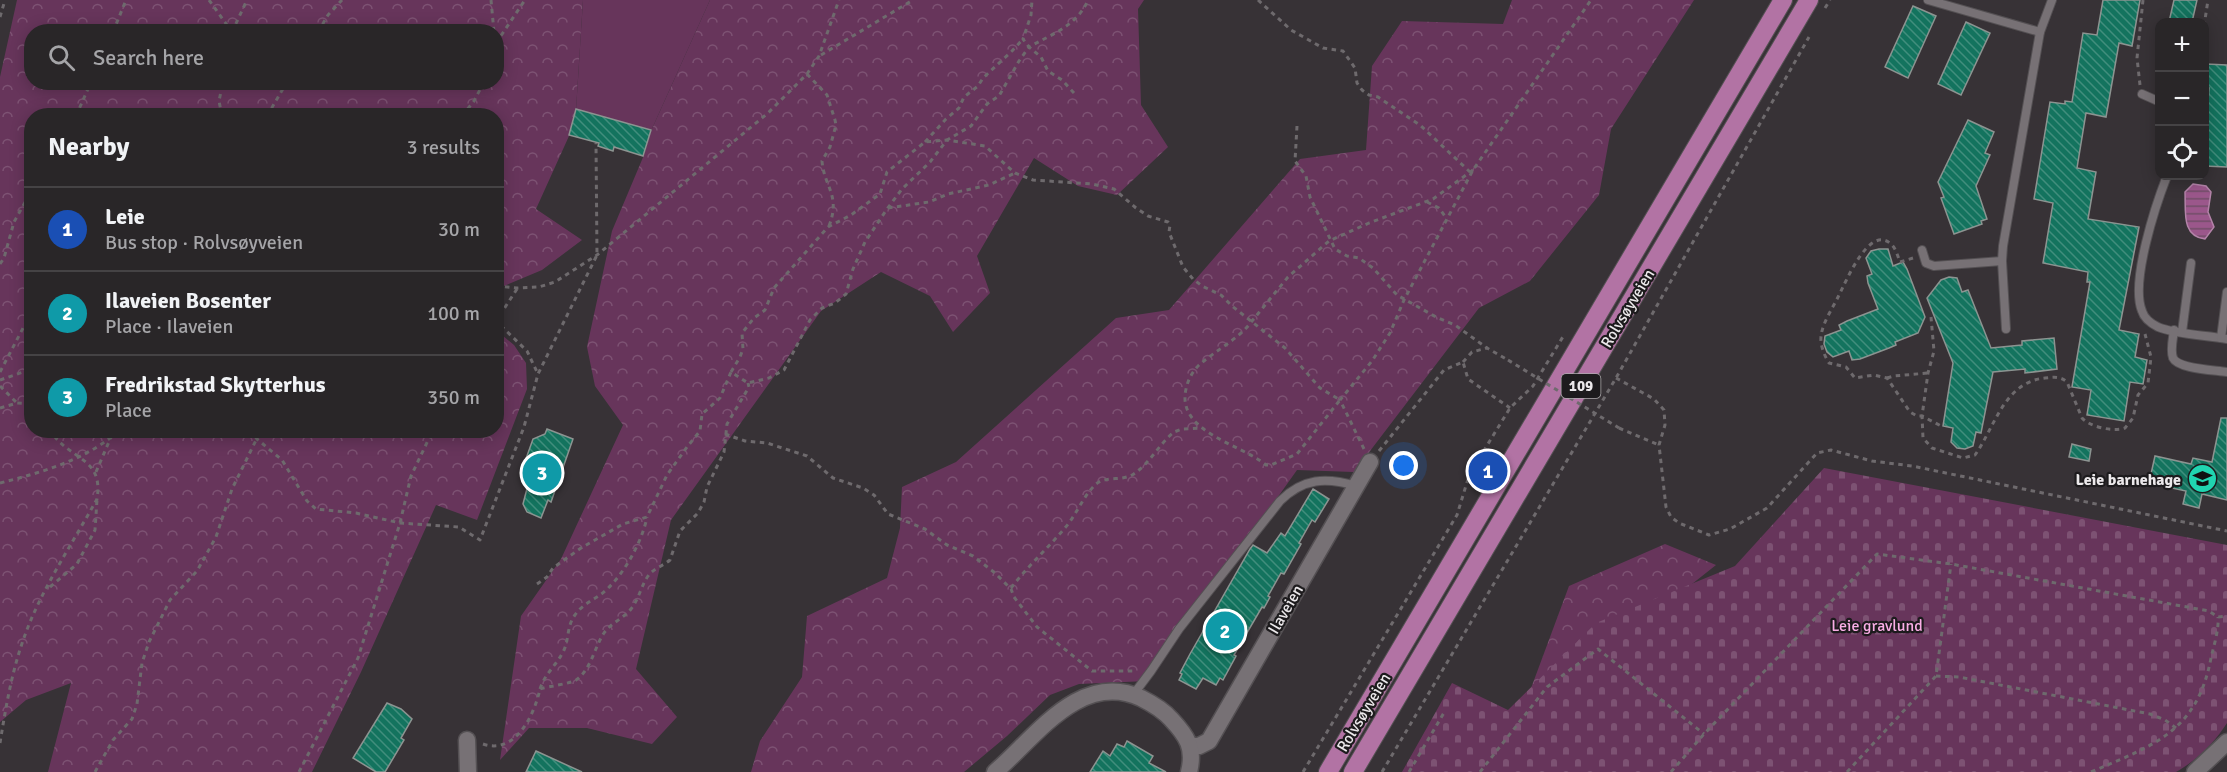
<!DOCTYPE html>
<html lang="en">
<head>
<meta charset="utf-8">
<style>
  body { margin:0; font-family:Signika,sans-serif; background:#353234; color:#f1f3f6 }
  .controls { position:absolute; right:18px; top:18px; display:grid; overflow:hidden; border-radius:12px; box-shadow:0 3px 15px #0003 }
  .controls button { width:54px; height:54px; display:grid; place-items:center; padding:0; border:0; border-bottom:2px solid #454345; background:#292628; color:#f1f3f6; font:30px sans-serif }
  .you { position:absolute; left:1404px; top:466px; width:21px; height:21px; margin:-15px; border:4px solid #fff; border-radius:50%; background:#1a73e8; box-shadow:0 0 0 9px #1a73e833 }
  .badge { display:grid; place-items:center; width:39px; height:39px; border-radius:50%; background:#db2777; color:#fff; font-size:20px; font-weight:700 }
  .pin { position:absolute; translate:-50% -50%; border:3px solid #fff; box-shadow:0 2px 6px #0006 }
  .list { margin:0; padding:0; list-style:none }
  h2 { display:flex; justify-content:space-between; align-items:center; height:78px; margin:0; padding:0 24px; font-size:26px }
  h2 small { font-size:20px; font-weight:400; color:#a5a5a8 }
  .list li { display:grid; grid-template-columns:39px 1fr auto; gap:18px; align-items:center; box-sizing:border-box; height:84px; padding:0 24px; border-top:2px solid #454345 }
  .list b { display:block; font-size:22px; white-space:nowrap }
  .list p { margin:0; font-size:20px; white-space:nowrap; color:#a5a5a8 }
  .list em { font-size:20px; font-style:normal; color:#a5a5a8 }
  .icon { flex:none; width:33px; height:33px; fill:none; stroke:currentColor; stroke-width:2; stroke-linecap:round; stroke-linejoin:round }
  .map { position:relative; flex:none; width:2227px; height:772px; overflow:hidden }
  .search { position:absolute; background:#292628; box-shadow:0 3px 15px #0003; left:24px; top:24px; width:480px; height:66px; display:flex; align-items:center; gap:15px; box-sizing:border-box; padding:0 21px; border-radius:24px; color:#a5a5a8; font-size:22px }
  .panel { position:absolute; background:#292628; box-shadow:0 3px 15px #0003; left:24px; top:108px; width:480px; height:330px; border-radius:24px }
  .map>svg:first-child { display:block }
  .forest { fill:url(#forest-crowns); fill-rule:evenodd }
  .cemetery { fill:url(#cemetery-stones) }
  .pitch { fill:#67355b }
  .water { fill:url(#water-rules); stroke:#b383a8; stroke-width:1.5 }
  .building { fill:url(#building-back-hatch); stroke:#8c9491; stroke-width:1.5 }
  .lines { fill:none; stroke-linecap:round; stroke-linejoin:round }
  .lane-casing { stroke:#545053; stroke-width:10 }
  .street-casing { stroke:#545053; stroke-width:19 }
  .primary-casing { stroke:#545053; stroke-width:20 }
  .path { stroke:#6e6a6d; stroke-width:3; stroke-dasharray:4.5 4.5; stroke-linecap:butt }
  .lane { stroke:#777175; stroke-width:8 }
  .street { stroke:#777175; stroke-width:16 }
  .primary { stroke:#b273a4; stroke-width:18 }
  .path-bridge { stroke:#6e6a6d; stroke-width:3; stroke-dasharray:4.5 4.5; stroke-linecap:butt }
  .labels { text-anchor:middle; stroke-width:4.5; stroke-linejoin:round; paint-order:stroke }
  .shield { fill:#1d1b1d; stroke:#aeabad; stroke-width:1.5 }
  .shield-label { font-size:15px; font-weight:bold; fill:#ece9eb }
  .street-label { font-size:16px; fill:#ece9eb; stroke:#1d1b1d }
  .poi-label { font-size:16px; font-weight:bold; fill:#ece9eb; stroke:#1d1b1d; text-anchor:end }
  .park-label { font-size:16px; fill:#faaee6; stroke:#1d1b1d }
</style>
</head>
<body>
<div class="map">
<svg width="2227" height="772" viewBox="0 0 2227 772">
  <defs>
    <pattern id="forest-crowns" width="20" height="18" patternUnits="userSpaceOnUse" patternTransform="scale(1.5)"><rect width="20" height="18" fill="#67355b"/><path d="M2 6a3 3 0 1 1 6 0M12 15a3 3 0 1 1 6 0" fill="none" stroke="#7d5273"/></pattern>
    <pattern id="cemetery-stones" width="16" height="16" patternUnits="userSpaceOnUse" patternTransform="scale(1.5)"><rect width="16" height="16" fill="#67355b"/><path d="M2 7V4a2 2 0 0 1 4 0v3zM10 15v-3a2 2 0 0 1 4 0v3z" fill="#7d5273"/></pattern>
    <pattern id="water-rules" width="6" height="5" patternUnits="userSpaceOnUse" patternTransform="scale(1.5)"><rect width="6" height="5" fill="#9b578b"/><path d="M0 2.5h6" fill="none" stroke="#714e68"/></pattern>
    <pattern id="building-back-hatch" width="6" height="6" patternUnits="userSpaceOnUse" patternTransform="scale(1.5)"><rect width="6" height="6" fill="#13735e"/><path d="M-1 5l2 2M0 0l6 6M5-1l2 2" fill="none" stroke="#418e7d"/></pattern>
  </defs>
  <rect width="100%" height="100%" fill="#373236"/>
  <g class="forest">
    <path d="M 17,0 L 583,0 L 576,110 L 569,136 L 536,209 L 582,240 L 542,270 L 497,289 L 496,116 L 32,116 L 32,430 L 496,430 L 497,331 L 514,345 L 526,363 L 527,389 L 477,520 L 436,505 L 361,672 L 312,772 L 48,772 L 71,683 L 26,700 L 0,722 L 0,77 ZM 32,32 L 496,32 L 496,82 L 32,82 Z"/>
    <polygon points="710,0 1144,0 1138,9 1141,105 1168,147 1117,195 1078,186 1034,158 977,256 990,293 953,332 930,296 881,272 821,311 671,520 636,669 677,717 652,744 587,728 529,728 500,760 521,616 561,559 623,425 595,386 587,347 612,231 644,155 651,131"/>
    <polygon points="1512,0 1694,0 1611,129 1599,195 1530,281 1479,308 1354,472 1297,470 1147,681 1079,684 1050,695 1007,736 964,772 751,772 760,741 802,677 807,616 887,578 900,528 902,487 956,462 1116,318 1169,310 1300,159 1366,150 1372,66 1402,21 1503,24"/>
    <polygon points="1665,544 1716,565 1644,622 1464,772 1527,699 1569,586"/>
  </g>
  <path class="cemetery" d="M 1824,468 L 2227,545 L 2227,723 C 2215,742 2196,761 2176,772 L 1402,772 L 1452,683 L 1508,710 L 1596,623 L 1735,566 Z"/>
  <polygon class="pitch" points="583,0 710,0 651,131 576,110"/>
  <path class="water" d="M 2193,184 L 2206,186 L 2211,192 L 2208,212 L 2214,227 L 2205,239 C 2181,236 2186,211 2185,192 Z"/>
  <g class="building">
    <polygon points="2103,0 2140,0 2132,46 2119,43 2106,117 2086,113 2077,168 2096,172 2088,219 2139,227 2119,330 2139,334 2135,357 2147,360 2143,384 2130,382 2124,421 2087,415 2091,390 2072,387 2090,282 2087,282 2088,272 2043,263 2053,203 2034,199 2050,102 2065,104 2065,101 2072,102 2083,33 2097,35"/>
    <polygon points="2174,0 2197,0 2192,22 2169,22"/>
    <polygon points="1913,6 1936,16 1908,78 1885,67"/>
    <polygon points="1966,22 1990,33 1961,95 1938,84"/>
    <polygon points="2206,64 2227,65 2227,167 2205,166 2205,115 2207,115 2209,88 2206,88 2205,84"/>
    <polygon points="576,109 651,130 643,156 614,147 613,151 598,146 599,143 569,135"/>
    <polygon points="1968,120 1994,132 1985,153 1990,155 1976,186 1987,219 1981,221 1982,224 1954,234 1941,198 1944,197 1938,182"/>
    <polygon points="1879,249 1888,249 1893,266 1903,262 1907,269 1925,317 1918,333 1895,342 1896,345 1889,348 1860,359 1852,360 1849,351 1833,357 1827,352 1824,344 1825,336 1841,330 1839,325 1847,321 1878,309 1868,283 1867,276 1872,274 1866,258 1871,251"/>
    <polygon points="1949,277 1957,278 1962,292 1968,290 1991,348 2022,345 2022,341 2054,338 2057,369 2025,373 2025,369 1993,372 1981,433 1976,432 1973,446 1965,449 1957,448 1951,442 1953,428 1943,426 1953,363 1927,298 1941,280"/>
    <polygon points="2221,418 2227,418 2227,500 2202,494 2199,508 2183,504 2186,491 2149,483 2155,456 2191,464 2193,458 2212,462"/>
    <polygon points="547,429 573,439 551,502 548,500 541,518 527,512 523,504 529,481 526,480 522,470 533,439 545,434"/>
    <polygon points="2072,444 2091,449 2089,461 2069,457"/>
    <polygon points="1313,489 1329,499 1315,522 1312,520 1299,543 1301,544 1284,574 1281,573 1268,596 1270,597 1264,608 1262,607 1234,655 1236,656 1223,680 1220,678 1216,685 1203,678 1196,689 1179,680 1182,674 1180,673 1190,654 1250,549 1253,545 1267,553 1281,533 1285,536"/>
    <polygon points="387,703 401,709 412,719 401,738 404,740 385,772 376,772 353,758"/>
    <polygon points="1127,741 1153,756 1149,763 1166,772 1090,772 1103,751 1110,756 1117,744 1124,747"/>
    <polygon points="536,751 582,772 526,772"/>
  </g>
  <g class="lines">
    <defs>
      <g id="lane">
        <polyline points="1928,0 2040,32"/>
        <polyline points="2142,94 2160,102"/>
        <path d="M 2167,176 C 2156,204 2130,282 2142,311 C 2144,318 2152,324 2158,327 C 2177,335 2207,335 2227,339"/>
        <polyline points="1922,250 1926,263 1934,266 2002,261"/>
        <polyline points="2006,329 2002,261 2003,246 2040,32 2052,0"/>
        <path d="M 2174,330 C 2173,339 2170,350 2173,358 C 2178,369 2215,370 2227,372"/>
        <polyline points="2182,332 2191,263"/>
        <polyline points="2221,338 2227,292"/>
        <path d="M 1133,695 L 1151,671 L 1179,629 L 1280,501 C 1303,478 1326,477 1356,486"/>
      </g>
      <g id="street">
        <polyline points="467,740 468,772"/>
        <polyline points="1191,746 1199,746 1209,741 1370,462"/>
        <path d="M 995,772 C 1035,738 1080,670 1141,698 C 1151,703 1163,710 1171,719 C 1187,736 1195,748 1189,772"/>
        <polyline points="2195,772 2227,742"/>
      </g>
      <g id="primary">
        <polyline points="1328,772 1783,0"/>
        <polyline points="1353,772 1809,0"/>
      </g>
    </defs>
    <use href="#lane" class="lane-casing"/>
    <use href="#street" class="street-casing"/>
    <use href="#primary" class="primary-casing"/>
    <g class="path">
      <polyline points="209,0 232,32"/>
      <polyline points="491,0 494,32"/>
      <polyline points="1258,0 1291,30 1323,48 1343,51 1355,68 1357,83 1362,90 1369,95 1378,97 1420,125 1470,172"/>
      <polyline points="1825,8 1830,0"/>
      <polyline points="0,17 5,0"/>
      <polyline points="2204,26 2208,0"/>
      <polyline points="113,32 126,0"/>
      <polyline points="232,32 247,0"/>
      <polyline points="318,32 328,15 342,0"/>
      <polyline points="496,43 525,0"/>
      <polyline points="821,55 913,0"/>
      <path d="M 807,74 L 827,95 L 835,120 L 836,125 L 830,147 L 822,161 C 824,187 841,195 829,226"/>
      <polyline points="2140,85 2137,58 2143,0"/>
      <path d="M 1074,93 L 1062,80 L 1048,71 L 1041,57 L 1029,47 C 1052,34 1077,26 1088,0"/>
      <polyline points="76,116 91,82"/>
      <polyline points="222,116 219,101 223,82"/>
      <polyline points="267,116 287,82"/>
      <polyline points="462,116 474,101 484,82"/>
      <polyline points="1297,126 1295,161 1306,176 1310,197 1335,249 1347,256 1359,258 1373,268 1397,295 1436,317 1455,325 1487,348"/>
      <polyline points="925,142 946,119 959,108 964,97 978,86 983,78 1012,51 1023,39"/>
      <polyline points="1427,202 1439,208 1447,219"/>
      <polyline points="888,208 929,202 948,194 989,185 1015,173"/>
      <path d="M 1913,258 L 1900,262 C 1898,257 1896,249 1892,245 C 1870,222 1846,282 1839,295 C 1833,308 1822,323 1821,337 C 1820,345 1825,357 1829,363 L 1846,367 L 1855,378 L 1874,375 L 1887,378 L 1910,412 L 1917,416 L 1922,416 L 1943,427"/>
      <polyline points="0,264 4,258 14,222 32,190"/>
      <polyline points="496,286 517,288 539,287 555,282 597,255 768,113 807,74 819,56 839,0"/>
      <polyline points="517,289 496,321 527,351 538,374"/>
      <path d="M 1931,317 L 1934,351 L 1928,373 L 1922,416 L 1923,438 L 1932,448 L 1963,458 L 1975,455 C 1995,427 2004,382 2045,378 C 2054,377 2060,376 2067,382 L 2082,418 C 2090,427 2113,432 2125,428 L 2133,418 L 2138,395 L 2148,383 L 2151,357 L 2145,334"/>
      <polyline points="1463,362 1472,352 1487,348 1508,360"/>
      <polyline points="0,372 32,311"/>
      <path d="M 731,372 L 740,357 L 743,349 L 742,333 L 754,318 L 765,310 L 774,288 L 828,227 L 851,215 L 880,194 L 887,172 L 925,142 L 947,140 L 985,146 L 1015,173 L 1033,180 L 1092,184 L 1114,189 L 1136,208 L 1148,216 L 1168,222 L 1170,225 L 1169,232 L 1183,267 L 1193,279 L 1202,286 L 1221,295 L 1232,306 L 1285,348 L 1320,388 L 1340,400 L 1297,454 L 1271,465 L 1266,465 C 1241,444 1176,432 1186,389 C 1188,380 1192,372 1199,365 C 1216,350 1239,339 1252,321 L 1288,277 L 1329,241 L 1369,223 L 1433,199 L 1473,170"/>
      <polyline points="1616,378 1654,399 1664,410 1665,425 1659,445 1666,507 1671,517 1679,523 1709,535 1730,529 1767,508 1817,453 1831,450 1872,461 1912,466 2227,531"/>
      <polyline points="1887,378 1894,376 1928,373"/>
      <polyline points="0,380 32,369"/>
      <polyline points="0,386 17,403"/>
      <polyline points="0,408 17,403 32,404"/>
      <polyline points="1619,428 1659,445"/>
      <polyline points="250,430 257,439 282,460 307,501 316,509 356,513 400,523 459,527 480,540 524,427 538,374 597,255 596,143"/>
      <polyline points="725,434 745,441 767,443 807,456 833,478 863,488 874,495 888,514 925,529 947,545 973,556 995,573 1011,589 1014,597 1037,627 1092,671 1135,671"/>
      <polyline points="1364,449 1340,400 1372,361 1390,333 1404,300 1473,170 1591,0"/>
      <polyline points="1379,451 1444,370 1463,362 1468,379 1510,408"/>
      <polyline points="96,472 114,430"/>
      <path d="M 0,483 C 43,472 86,460 120,430"/>
      <polyline points="537,584 547,577 553,568 581,548 623,524 647,517 667,475 687,447 700,431 702,414 720,398 731,372 748,383 769,378 784,370 810,320 822,308 835,303 846,294 853,269 865,242 887,209 902,189 930,162 947,140 971,126 987,104 999,96 1019,61 1029,47 1023,39 1031,15 1032,0"/>
      <polyline points="50,587 77,564 95,530 97,500"/>
      <path d="M 1011,588 C 1027,567 1047,549 1064,529 C 1076,516 1083,496 1096,484 C 1106,476 1121,481 1132,475 C 1149,465 1159,444 1174,432 L 1182,429 L 1202,428"/>
      <polyline points="1936,676 1959,677 2150,714 2165,720 2176,728"/>
      <path d="M 540,689 C 545,673 557,665 564,650 C 569,639 567,625 575,615 C 581,606 591,601 600,595 C 621,580 642,543 647,517"/>
      <path d="M 0,743 C 6,706 12,670 25,635 C 41,590 74,541 97,499 C 104,456 69,461 50,430"/>
      <path d="M 483,744 C 515,755 534,716 540,689 C 550,686 569,684 576,680 C 591,670 594,648 604,633 C 611,623 624,618 631,609 C 639,599 641,586 648,576 C 654,568 663,566 670,560 L 680,531 L 698,513 L 704,502 L 707,487 L 724,452 L 727,424 L 749,387 L 748,383"/>
      <polyline points="95,772 113,740 132,719 137,704 142,663 149,642 170,600 197,571 216,537 232,489 261,430"/>
      <polyline points="299,772 358,658 400,523 411,476 433,430"/>
      <polyline points="1303,772 1457,515 1468,479 1483,452 1510,408 1533,386 1564,335"/>
      <polyline points="1382,772 1616,378 1809,37"/>
      <polyline points="1409,772 1445,711"/>
      <polyline points="1480,772 1547,687 1598,649 1704,734"/>
      <polyline points="1671,772 1704,734 1877,554 1951,564 2209,611 2218,617 2227,616"/>
      <polyline points="1847,772 1936,676 1951,564"/>
      <path d="M 2091,772 C 2154,745 2197,732 2211,658 C 2214,645 2219,630 2218,617"/>
    </g>
    <use href="#lane" class="lane"/>
    <use href="#street" class="street"/>
    <use href="#primary" class="primary"/>
    <polyline class="path-bridge" points="1508,360 1619,428"/>
  </g>
  <defs>
    <symbol id="school-disc" viewBox="-11 -11 22 22"><circle r="9.5" fill="#20d5b0" stroke="#1d1b1d"/><path d="M0-5L7-2L0 1L-7-2ZM-4 1L0 2.5L4 1V4Q0 6-4 4Z" fill="#111"/></symbol>
  </defs>
  <g fill-rule="evenodd">
    <use href="#school-disc" x="2186" y="462" width="33" height="33"/>
  </g>
  <g class="labels">
    <rect class="shield" x="1561.5" y="374" width="39" height="24" rx="4.5"/>
    <g class="shield-label">
      <text x="1581" y="391">109</text>
    </g>
    <g class="street-label">
      <text transform="translate(1627 308) rotate(-59)" y="6">Rolvsøyveien</text>
      <text transform="translate(1285 609) rotate(-60)" y="6">Ilaveien</text>
      <text transform="translate(1363 712) rotate(-59)" y="6">Rolvsøyveien</text>
    </g>
    <g class="poi-label">
      <text x="2181" y="485">Leie barnehage</text>
    </g>
    <g class="park-label">
      <text x="1877" y="631">Leie gravlund</text>
    </g>
  </g>
</svg>
<div class="controls">
<button>+</button>
<button>−</button>
<button><svg class="icon" aria-label="locate" viewBox="0 0 24 24"><circle cx="12" cy="12" r="6"/><path d="M12 2v4M12 18v4M2 12h4M18 12h4"/></svg></button>
</div>
<div class="you"></div>
<div class="pin badge" style="left:1488px;top:471px;background:#1a4fb4">1</div>
<div class="pin badge" style="left:1225px;top:631px;background:#0f9aa8">2</div>
<div class="pin badge" style="left:542px;top:473px;background:#0f9aa8">3</div>
<div class="search"><svg class="icon" aria-label="search" viewBox="0 0 24 24"><circle cx="10" cy="10" r="6"/><path d="M15 15l6 6"/></svg>Search here</div>
<section class="panel">
<h2>Nearby<small>3 results</small></h2>
<ul class="list">
<li><span class="badge" style="background:#1a4fb4">1</span><div><b>Leie</b><p>Bus stop · Rolvsøyveien</p></div><em>30 m</em></li>
<li><span class="badge" style="background:#0f9aa8">2</span><div><b>Ilaveien Bosenter</b><p>Place · Ilaveien</p></div><em>100 m</em></li>
<li><span class="badge" style="background:#0f9aa8">3</span><div><b>Fredrikstad Skytterhus</b><p>Place</p></div><em>350 m</em></li>
</ul>
</section>
</div>
</body>
</html>
